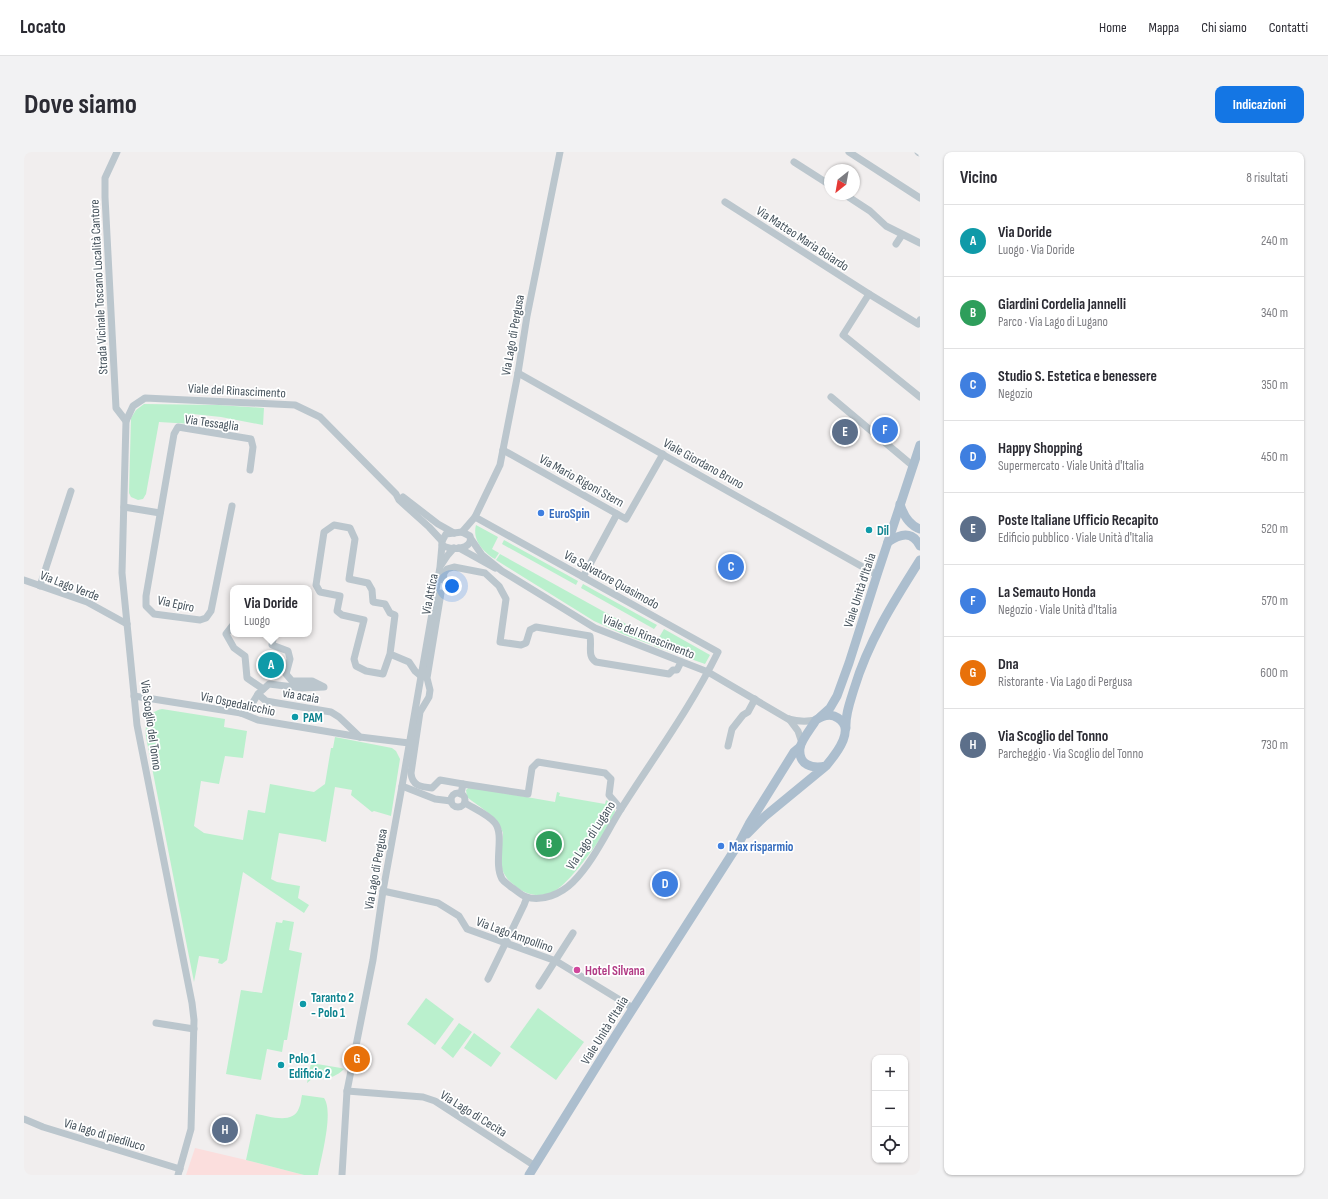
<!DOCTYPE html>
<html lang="it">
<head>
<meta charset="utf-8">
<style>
  body { margin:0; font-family:"Sofia Sans Condensed",sans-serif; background:#f2f2f3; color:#2b2b33 }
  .controls { position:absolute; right:12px; bottom:12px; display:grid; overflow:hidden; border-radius:8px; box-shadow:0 1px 3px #0004 }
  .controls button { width:36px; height:36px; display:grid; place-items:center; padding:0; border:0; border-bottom:1px solid #e1e1e2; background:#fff; color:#2b2b33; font:20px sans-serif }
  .compass { position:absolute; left:800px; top:12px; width:36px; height:36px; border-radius:50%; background:#fff; box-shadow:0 1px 3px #0004; rotate:211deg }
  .you { position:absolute; left:428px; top:434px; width:14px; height:14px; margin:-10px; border:3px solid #fff; border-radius:50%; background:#1a73e8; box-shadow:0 0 0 6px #1a73e833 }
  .badge { display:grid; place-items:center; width:26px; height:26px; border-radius:50%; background:#1476e4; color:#fff; font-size:13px; font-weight:700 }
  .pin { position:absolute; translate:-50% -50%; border:2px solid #fff; box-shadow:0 1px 4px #0006 }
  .popup { position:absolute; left:206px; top:433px; width:82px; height:52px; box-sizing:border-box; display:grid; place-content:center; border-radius:8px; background:#fff; filter:drop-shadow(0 1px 3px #0005); font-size:13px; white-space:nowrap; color:#7c7c81 }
  .popup b { font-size:15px; color:#2b2b33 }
  .popup::after { content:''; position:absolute; left:50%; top:100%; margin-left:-8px; border:8px solid transparent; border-top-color:#fff }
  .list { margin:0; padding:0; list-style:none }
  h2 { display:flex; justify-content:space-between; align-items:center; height:52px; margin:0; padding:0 16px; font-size:17px }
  h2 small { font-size:13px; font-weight:400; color:#7c7c81 }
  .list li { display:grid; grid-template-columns:26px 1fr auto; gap:12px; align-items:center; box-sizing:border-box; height:72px; padding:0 16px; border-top:1px solid #e1e1e2 }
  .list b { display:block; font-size:15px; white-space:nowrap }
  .list p { margin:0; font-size:13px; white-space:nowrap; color:#7c7c81 }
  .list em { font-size:13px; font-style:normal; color:#7c7c81 }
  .icon { flex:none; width:22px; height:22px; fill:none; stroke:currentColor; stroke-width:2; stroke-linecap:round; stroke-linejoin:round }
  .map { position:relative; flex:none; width:896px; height:1023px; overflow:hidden; border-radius:8px }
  header { display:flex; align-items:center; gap:24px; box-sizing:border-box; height:56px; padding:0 20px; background:#fff; border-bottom:1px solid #e1e1e2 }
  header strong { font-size:19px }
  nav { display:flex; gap:22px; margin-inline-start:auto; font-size:14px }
  .intro { display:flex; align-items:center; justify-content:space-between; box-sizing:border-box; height:96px; padding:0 24px }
  h1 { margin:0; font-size:28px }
  .button { padding:10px 18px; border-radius:8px; background:#1476e4; color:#fff; font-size:14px; font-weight:700 }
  main { display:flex; gap:24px; padding:0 24px }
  aside { flex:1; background:#fff; border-radius:8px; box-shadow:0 1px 3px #0004 }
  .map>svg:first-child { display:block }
  .medical { fill:#fbdedd }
  .green { fill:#baf0cd }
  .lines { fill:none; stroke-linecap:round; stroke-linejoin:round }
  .minor { stroke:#bbc6cd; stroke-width:7 }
  .major { stroke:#acbece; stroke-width:9 }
  .shop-dot { fill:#3f7fe0; stroke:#fff; stroke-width:1.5 }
  .culture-dot { fill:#0f9aa8; stroke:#fff; stroke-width:1.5 }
  .hotel-dot { fill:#d1479c; stroke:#fff; stroke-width:1.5 }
  .labels { text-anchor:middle; stroke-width:3.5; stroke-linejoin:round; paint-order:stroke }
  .street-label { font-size:13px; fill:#45525c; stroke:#fff }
  .shop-label { font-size:13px; font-weight:bold; fill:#366cbe; stroke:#fff; text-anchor:start }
  .culture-label { font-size:13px; font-weight:bold; fill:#0d838f; stroke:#fff; text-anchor:start }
  .hotel-label { font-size:13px; font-weight:bold; fill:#b23c85; stroke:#fff; text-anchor:start }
</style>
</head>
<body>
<header>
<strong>Locato</strong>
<nav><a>Home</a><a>Mappa</a><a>Chi siamo</a><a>Contatti</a></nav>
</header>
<div class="intro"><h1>Dove siamo</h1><a class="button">Indicazioni</a></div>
<main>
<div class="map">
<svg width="896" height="1023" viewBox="0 0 896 1023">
  <rect width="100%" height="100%" fill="#f1eeee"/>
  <polygon class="medical" points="171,996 222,1008 280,1023 162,1023"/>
  <g class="green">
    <polygon points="120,252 194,253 240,256 239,273 197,265 169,262 168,272 135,270 122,342 119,347 114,348 107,345 105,341 107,266 112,258"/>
    <path d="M 452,373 L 474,385 L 468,397 L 475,401 L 471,407 C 459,400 448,388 452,373 Z"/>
    <polygon points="480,388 554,429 552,433 478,392"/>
    <polygon points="476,402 631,488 628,493 601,483 570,469 472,408"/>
    <polygon points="559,432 633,473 630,477 557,436"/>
    <polygon points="640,477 686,503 681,512 630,494"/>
    <path d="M 138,557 L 201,567 L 200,575 L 223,579 L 219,606 L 201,604 L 195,632 L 177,629 L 170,674 L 180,681 L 219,688 L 224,658 L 241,661 L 246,632 L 290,640 L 301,632 L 307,596 L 309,596 L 311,585 L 368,596 L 372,599 L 376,607 L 367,664 L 350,659 L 348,660 L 327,643 L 328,638 L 311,635 L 302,690 L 297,689 L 297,688 L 255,681 L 247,727 L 253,730 L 276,734 L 274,746 L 285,753 L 280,761 L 219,720 L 203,808 L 198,812 L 194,811 L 195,807 L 175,804 L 170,830 L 122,585 C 121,572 123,560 138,557 Z"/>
    <path d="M 445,635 L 531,650 L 533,640 L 536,641 L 535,644 L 581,652 L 582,648 L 589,652 L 591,660 C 585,678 546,732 529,740 C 517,745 504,744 494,736 C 486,731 478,722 477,712 C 477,702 478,691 479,681 C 473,663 456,656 443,645 L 442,638 Z"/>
    <polygon points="259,768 270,770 265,798 278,801 263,888 260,888 258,900 243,897 237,928 202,922 217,838 238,841 252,770 258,771"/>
    <polygon points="402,846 430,867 411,893 383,872"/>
    <polygon points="514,856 560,890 532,928 486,895"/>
    <polygon points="435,871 448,880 429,906 417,896"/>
    <polygon points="450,881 477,901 467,915 440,896"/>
    <path d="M 287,911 L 317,916 L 320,917 C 311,926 301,928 289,926 L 283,931 Z"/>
    <path d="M 278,943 L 300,946 C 310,960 297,1006 294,1023 L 280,1023 L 222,1008 L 232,962 C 245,964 269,973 275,956 C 277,952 277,947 278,943 Z"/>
  </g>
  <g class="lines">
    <g class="minor">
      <polyline points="93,0 81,26 81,45 92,256 102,269"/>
      <polyline points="825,0 896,46"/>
      <polyline points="894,0 896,1"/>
      <polyline points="770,10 806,33"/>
      <polyline points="820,42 846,59 862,74 896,91"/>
      <polyline points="701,50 845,142 894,172 896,168"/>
      <polyline points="872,92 878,83"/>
      <polyline points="845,142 819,183 896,245"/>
      <polyline points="494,221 853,423"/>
      <polyline points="807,245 889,314"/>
      <polyline points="479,298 602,367 639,302"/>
      <polyline points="379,345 414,372 430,381"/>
      <polyline points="208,354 187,459 182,466 176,468 130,462 122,454 122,444 150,282 154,275 227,287 229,295 226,318"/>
      <polyline points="100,355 136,361"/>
      <polyline points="438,380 451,365 476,313 494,221 503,164 536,0"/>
      <path d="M 438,380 L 446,384 C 450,398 426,399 418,393 L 418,389 L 422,382 Z"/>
      <path d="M 447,387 L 458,403 L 478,419 L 571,476 L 684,520 L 764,567 C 775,570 782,570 792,568"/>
      <polyline points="435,396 471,416"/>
      <polyline points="417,413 423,404 430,396"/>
      <polyline points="559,425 593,362"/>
      <polyline points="0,428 63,450 103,472"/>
      <path d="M 419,428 L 420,421 L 423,417 L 430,415 L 461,421 L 475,434 L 482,447 L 476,490 L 497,493 L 502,491 L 506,478 L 512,475 L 566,484 C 568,495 563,504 572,510 L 645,522 L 649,518 L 653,518 L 657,510"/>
      <polyline points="16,434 47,339"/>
      <path d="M 417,441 L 403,526 L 406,538 L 405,545 L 396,560 L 387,621 C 388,634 397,635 408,636 L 416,628 L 439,632"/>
      <polyline points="209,473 202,482 210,496 221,504 223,526 239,537"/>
      <polyline points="366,502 359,522 342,519 332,514 330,507 340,468 318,463 313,459 316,444 296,440 292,433 300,380 310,373 326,376 331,387 325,427 344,431 348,438 349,450 361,452 366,461 371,463 366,502 385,510 391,519 397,524"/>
      <polyline points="234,542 242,549 307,560 315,565 336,585"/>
      <polyline points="110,544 217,561 234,568 336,585 385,591"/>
      <polyline points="217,561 226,555 234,542 245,532 278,536 300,535 288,529 268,529 262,522 266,507 264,499 248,493 250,482"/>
      <polyline points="765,567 774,579 778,591"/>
      <polyline points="704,594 708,577 719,563 724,560 731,547"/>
      <polyline points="378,634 411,647 427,649"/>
      <circle cx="434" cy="648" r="7"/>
      <polyline points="437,642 439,632 504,642 508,616 514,610 581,621 587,627 585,643 597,657"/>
      <path d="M 441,651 C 449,656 465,663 471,671 C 481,684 469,710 478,727 C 480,730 484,732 487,735 C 492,738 497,743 502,745 C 518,750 537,742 549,730 C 569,710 582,681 597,657 C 630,605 667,555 694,500 L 451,365"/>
      <polyline points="359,739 414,751 435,764 443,777 532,809 609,856"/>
      <polyline points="464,827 500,753 503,745"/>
      <polyline points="515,834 549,781"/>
      <polyline points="132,871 170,877"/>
      <polyline points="323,939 399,945 411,949 511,1014"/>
      <polyline points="0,967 19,975 156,1017"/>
      <polyline points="154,1023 167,977 170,868 168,851 113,573 98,421 102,269 109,254 121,246 271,253 296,265 372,342 375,348 405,375 418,389"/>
      <polyline points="318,1023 323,939 349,808 359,739 378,634 416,415 418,393"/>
    </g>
    <g class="major">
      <path d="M 876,352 C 879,362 885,373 896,377"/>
      <path d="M 864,390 C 876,382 888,378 896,394"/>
      <polyline points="796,565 806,556 813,544 825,511 853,423 896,293"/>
      <path d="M 822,576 C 821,563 826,550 830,537 C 844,490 870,449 896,408"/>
      <path d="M 723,682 L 740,665 L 802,614 C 812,602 835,574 810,564 C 804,562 798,564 792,568 C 788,575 777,588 776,596 C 774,613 788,617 802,614"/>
      <polyline points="505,1023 592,883 715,691 725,672 770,600 776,595"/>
    </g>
  </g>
  <g class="shop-dot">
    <circle cx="517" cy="361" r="4"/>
    <circle cx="697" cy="694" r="4"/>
  </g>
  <g class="culture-dot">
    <circle cx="845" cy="378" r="4"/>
    <circle cx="271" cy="565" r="4"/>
    <circle cx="279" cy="852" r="4"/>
    <circle cx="257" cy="913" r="4"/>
  </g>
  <circle class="hotel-dot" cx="553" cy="818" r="4"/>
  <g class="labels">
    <g class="street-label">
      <text transform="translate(779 86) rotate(33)" y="5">Via Matteo Maria Boiardo</text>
      <text transform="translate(74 135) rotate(-93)" y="5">Strada Vicinale Toscano Località Cantore</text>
      <text transform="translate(488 183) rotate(-80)" y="5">Via Lago di Pergusa</text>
      <text transform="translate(213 238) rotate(3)" y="5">Viale del Rinascimento</text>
      <text transform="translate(188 270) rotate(8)" y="5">Via Tessaglia</text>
      <text transform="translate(680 311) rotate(29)" y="5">Viale Giordano Bruno</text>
      <text transform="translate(558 328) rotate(29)" y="5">Via Mario Rigoni Stern</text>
      <text transform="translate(588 427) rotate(29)" y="5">Via Salvatore Quasìmodo</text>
      <text transform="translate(46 433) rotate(21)" y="5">Via Lago Verde</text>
      <text transform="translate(835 438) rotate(-72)" y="5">Viale Unità d'Italia</text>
      <text transform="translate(405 442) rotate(-79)" y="5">Via Attica</text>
      <text transform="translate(152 451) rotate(12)" y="5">Via Epiro</text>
      <text transform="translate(625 484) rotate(22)" y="5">Viale del Rinascimento</text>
      <text transform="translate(277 543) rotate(10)" y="5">via acaia</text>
      <text transform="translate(214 551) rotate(12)" y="5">Via Ospedalicchio</text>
      <text transform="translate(128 573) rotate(82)" y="5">Via Scoglio del Tonno</text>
      <text transform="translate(566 683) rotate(-57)" y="5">Via Lago di Lugano</text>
      <text transform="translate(351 717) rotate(-80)" y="5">Via Lago di Pergusa</text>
      <text transform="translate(491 782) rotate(20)" y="5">Via Lago Ampollino</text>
      <text transform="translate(580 878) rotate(-58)" y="5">Viale Unità d'Italia</text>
      <text transform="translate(450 961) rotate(32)" y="5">Via Lago di Cecita</text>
      <text transform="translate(81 982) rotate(17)" y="5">Via lago di piediluco</text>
    </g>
    <g class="shop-label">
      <text x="525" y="366">EuroSpin</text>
      <text x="705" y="699">Max risparmio</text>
    </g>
    <g class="culture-label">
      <text x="853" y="383">Dil</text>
      <text x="279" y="570">PAM</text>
      <text x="287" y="850">Taranto 2<tspan x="287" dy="15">- Polo 1</tspan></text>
      <text x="265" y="911">Polo 1<tspan x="265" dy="15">Edificio 2</tspan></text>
    </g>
    <g class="hotel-label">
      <text x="561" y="823">Hotel Silvana</text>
    </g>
  </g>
</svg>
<div class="controls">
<button>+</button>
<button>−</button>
<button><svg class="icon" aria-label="locate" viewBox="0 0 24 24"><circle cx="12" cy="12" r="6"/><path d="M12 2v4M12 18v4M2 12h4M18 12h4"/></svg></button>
</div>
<svg class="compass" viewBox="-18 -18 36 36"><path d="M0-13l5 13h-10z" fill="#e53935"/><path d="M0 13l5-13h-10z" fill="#7c7c81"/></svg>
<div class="you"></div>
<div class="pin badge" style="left:247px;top:513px;background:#0f9aa8">A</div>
<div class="popup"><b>Via Doride</b>Luogo</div>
<div class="pin badge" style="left:525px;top:692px;background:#2e9e5b">B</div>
<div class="pin badge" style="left:707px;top:415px;background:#3f7fe0">C</div>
<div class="pin badge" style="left:641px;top:732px;background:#3f7fe0">D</div>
<div class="pin badge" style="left:821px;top:280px;background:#5c6f8a">E</div>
<div class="pin badge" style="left:861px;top:278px;background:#3f7fe0">F</div>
<div class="pin badge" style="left:333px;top:907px;background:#e8710a">G</div>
<div class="pin badge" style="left:201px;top:978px;background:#5c6f8a">H</div>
</div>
<aside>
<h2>Vicino<small>8 risultati</small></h2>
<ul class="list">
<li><span class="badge" style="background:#0f9aa8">A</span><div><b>Via Doride</b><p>Luogo · Via Doride</p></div><em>240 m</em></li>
<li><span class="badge" style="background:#2e9e5b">B</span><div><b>Giardini Cordelia Jannelli</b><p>Parco · Via Lago di Lugano</p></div><em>340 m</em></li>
<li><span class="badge" style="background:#3f7fe0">C</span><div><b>Studio S. Estetica e benessere</b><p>Negozio</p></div><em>350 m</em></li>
<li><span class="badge" style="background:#3f7fe0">D</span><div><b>Happy Shopping</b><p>Supermercato · Viale Unità d'Italia</p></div><em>450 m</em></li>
<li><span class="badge" style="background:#5c6f8a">E</span><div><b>Poste Italiane Ufficio Recapito</b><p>Edificio pubblico · Viale Unità d'Italia</p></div><em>520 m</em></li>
<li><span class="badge" style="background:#3f7fe0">F</span><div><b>La Semauto Honda</b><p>Negozio · Viale Unità d'Italia</p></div><em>570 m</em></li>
<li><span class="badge" style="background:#e8710a">G</span><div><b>Dna</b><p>Ristorante · Via Lago di Pergusa</p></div><em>600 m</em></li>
<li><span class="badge" style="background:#5c6f8a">H</span><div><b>Via Scoglio del Tonno</b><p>Parcheggio · Via Scoglio del Tonno</p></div><em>730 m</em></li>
</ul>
</aside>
</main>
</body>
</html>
